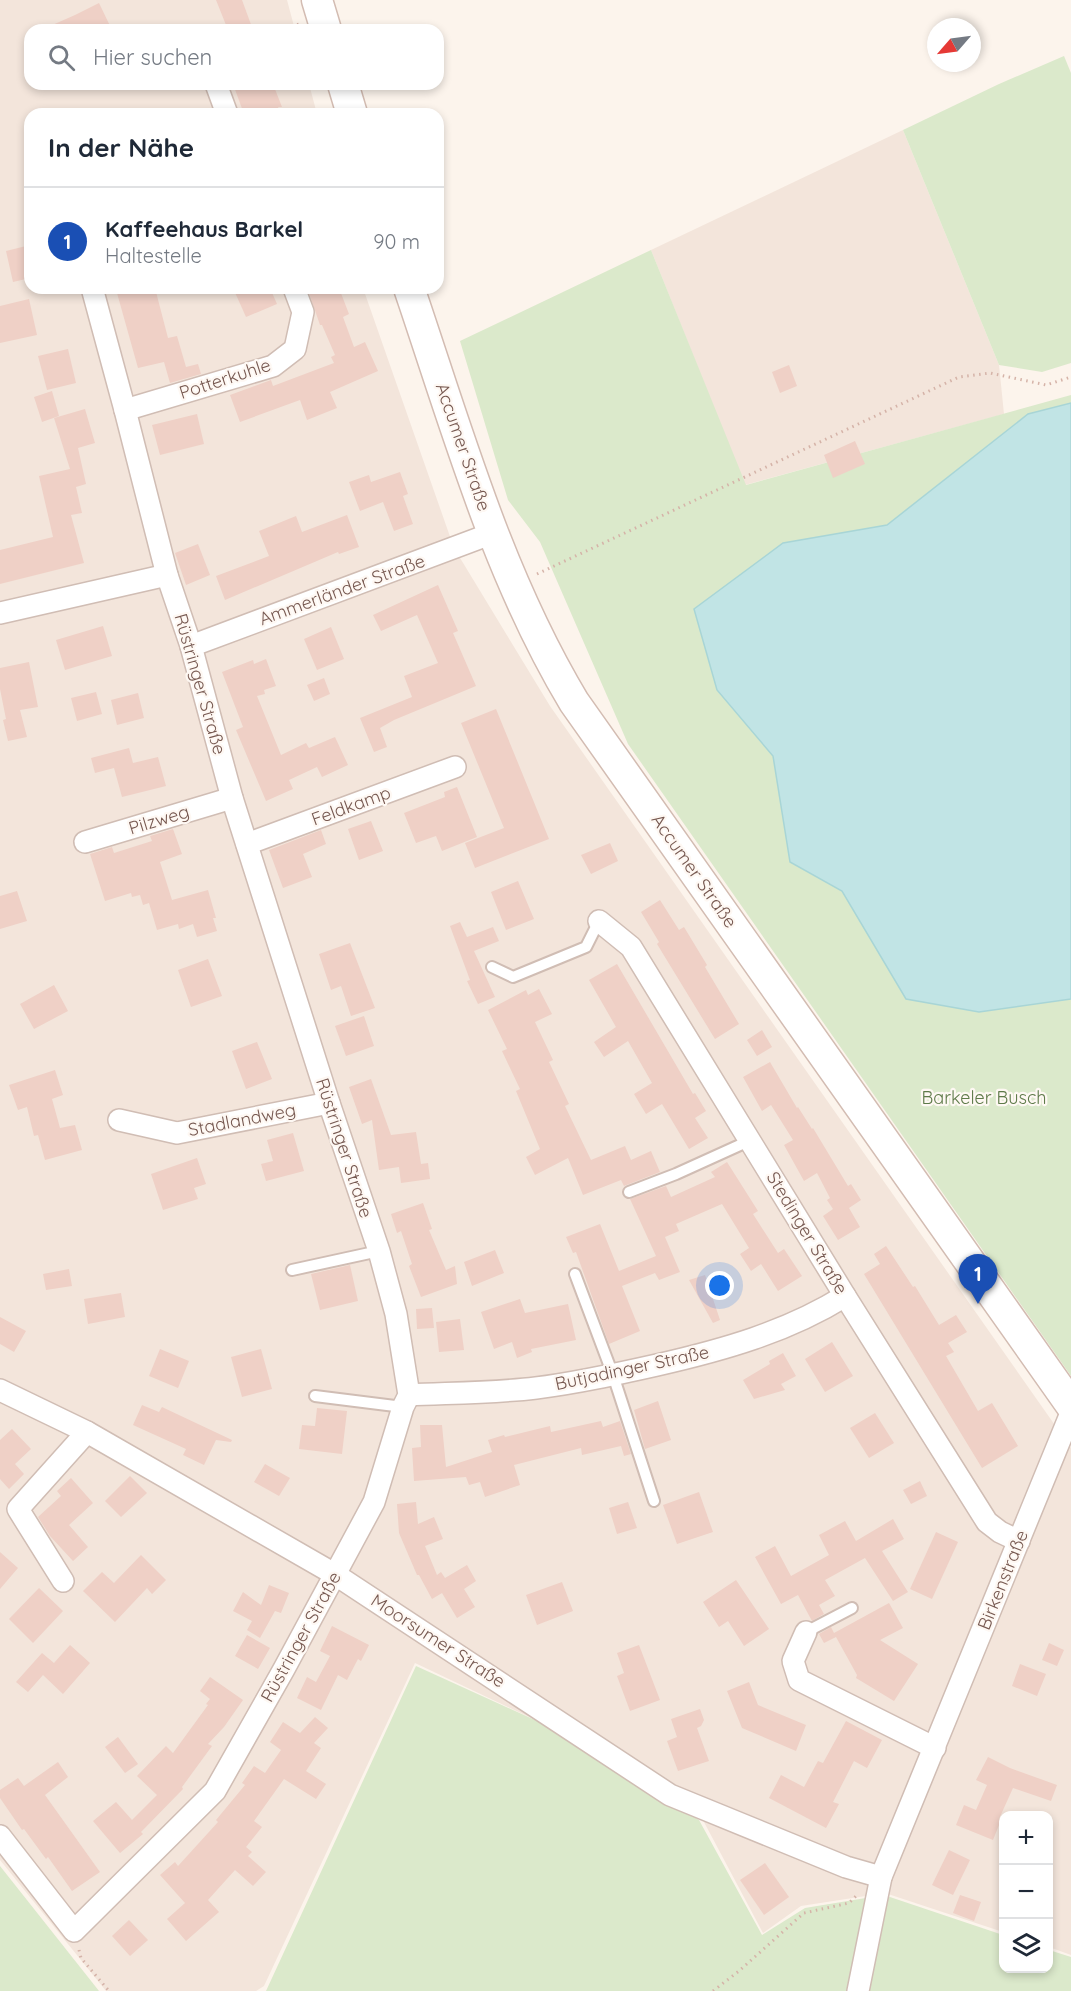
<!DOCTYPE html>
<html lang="de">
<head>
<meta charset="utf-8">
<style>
  body { margin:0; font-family:Quicksand,sans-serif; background:#f6f6f7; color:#1f2937 }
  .controls { position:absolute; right:18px; bottom:18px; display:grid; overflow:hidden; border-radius:12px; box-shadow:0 3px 9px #0003 }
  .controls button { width:54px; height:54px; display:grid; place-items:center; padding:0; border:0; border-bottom:2px solid #e0e1e3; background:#fff; color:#1f2937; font:30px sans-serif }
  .compass { position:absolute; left:927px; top:18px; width:54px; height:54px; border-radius:50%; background:#fff; box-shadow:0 3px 9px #0003; rotate:242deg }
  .you { position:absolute; left:720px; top:1286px; width:21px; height:21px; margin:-15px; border:4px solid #fff; border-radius:50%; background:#1a73e8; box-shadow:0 0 0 9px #1a73e833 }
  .badge { display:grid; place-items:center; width:39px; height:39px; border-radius:50%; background:#dc665b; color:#fff; font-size:20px; font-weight:700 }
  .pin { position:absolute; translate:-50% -50px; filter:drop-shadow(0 2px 3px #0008) }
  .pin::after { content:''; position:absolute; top:32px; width:21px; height:18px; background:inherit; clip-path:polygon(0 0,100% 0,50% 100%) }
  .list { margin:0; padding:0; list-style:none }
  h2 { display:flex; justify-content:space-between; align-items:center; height:78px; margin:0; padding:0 24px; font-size:26px }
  h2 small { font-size:20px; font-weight:400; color:#747a83 }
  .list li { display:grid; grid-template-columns:39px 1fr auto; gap:18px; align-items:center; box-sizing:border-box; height:108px; padding:0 24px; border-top:2px solid #e0e1e3 }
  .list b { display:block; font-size:22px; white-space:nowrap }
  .list p { margin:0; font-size:20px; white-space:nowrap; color:#747a83 }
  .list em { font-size:20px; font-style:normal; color:#747a83 }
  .icon { flex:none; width:33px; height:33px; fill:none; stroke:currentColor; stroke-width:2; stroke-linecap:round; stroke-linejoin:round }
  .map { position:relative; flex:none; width:1071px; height:1991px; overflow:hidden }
  .search { position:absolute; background:#fff; box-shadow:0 3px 9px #0003; left:24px; top:24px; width:420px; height:66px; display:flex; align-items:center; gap:15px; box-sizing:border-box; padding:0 21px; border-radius:18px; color:#747a83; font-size:22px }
  .panel { position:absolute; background:#fff; box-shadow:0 3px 9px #0003; left:24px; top:108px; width:420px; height:186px; border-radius:18px }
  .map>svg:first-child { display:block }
  .residential { fill:#f3e5db }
  .green { fill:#dbe9cb }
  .water { fill:#c1e4e5; stroke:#a8d5d6; stroke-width:1.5 }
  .building { fill:#efd0c6 }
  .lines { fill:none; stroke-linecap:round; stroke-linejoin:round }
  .lane-casing { stroke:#d0bdb4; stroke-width:14 }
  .street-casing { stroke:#d0bdb4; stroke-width:24 }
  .secondary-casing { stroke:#d3bcb2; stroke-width:33 }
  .path { stroke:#d5b3a8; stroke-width:3; stroke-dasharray:1.5 4.5; stroke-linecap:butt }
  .lane { stroke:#fff; stroke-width:10 }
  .street { stroke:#fff; stroke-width:21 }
  .secondary { stroke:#fff; stroke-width:30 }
  .labels { text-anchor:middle; stroke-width:4.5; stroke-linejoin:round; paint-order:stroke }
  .street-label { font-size:18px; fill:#765850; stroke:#fef8f3 }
  .park-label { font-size:18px; fill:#5e7a49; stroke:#fef8f3 }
</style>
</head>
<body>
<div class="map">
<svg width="1071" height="1991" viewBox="0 0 1071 1991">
  <rect width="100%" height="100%" fill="#fcf4ec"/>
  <g class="residential">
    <polygon points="0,0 287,0 295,30 30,30 30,84 309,84 317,114 30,114 30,288 363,288 454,548 550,706 1071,1448 1071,1955 1049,1947 1048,1816 1004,1816 1003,1932 885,1893 801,1906 763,1933 688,1792 415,1663 264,1986 256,1991 106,1991 0,1860"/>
    <polygon points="903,130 999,365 1004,414 745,485 651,250"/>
  </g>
  <g class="green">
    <polygon points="1064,56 1071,73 1071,363 1042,372 999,365 903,130 999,84"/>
    <polygon points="651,250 746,485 1071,395 1071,403 1028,414 887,525 783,543 717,690 773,756 790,862 842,891 906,999 979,1012 1071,999 1071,1376 628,744 540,542 508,500 460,341"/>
    <polygon points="416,1666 557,1730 699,1820 762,1935 805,1908 884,1895 1003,1935 1004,1968 1048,1968 1049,1950 1071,1957 1071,1991 266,1991"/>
    <polygon points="0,1866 99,1991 0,1991"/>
  </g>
  <polygon class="water" points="1071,403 1071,999 979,1012 906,999 842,891 790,862 773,756 717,690 694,609 783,543 887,525 1028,414"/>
  <g class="building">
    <polygon points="216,0 242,0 253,30 228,30"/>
    <polygon points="99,3 112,30 41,30 75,15"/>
    <polygon points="233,84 273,84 282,107 278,107 281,114 244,114"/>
    <polygon points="30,245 30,278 13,282 6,251"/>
    <polygon points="136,288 155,288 168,338 177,336 186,367 198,364 201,374 170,383 164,362 138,368 117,293"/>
    <polygon points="233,288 270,288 277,304 246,317"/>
    <polygon points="322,288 339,288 349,314 343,317 354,347 365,342 378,371 330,392 337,408 307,420 300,400 240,422 230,395 271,380 273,386 334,363 331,357 335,355 322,325 320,325 309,293"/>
    <polygon points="29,299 37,335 0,343 0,306"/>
    <polygon points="68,349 76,383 47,390 38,356"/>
    <polygon points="789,365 797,386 780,393 772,372"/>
    <polygon points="52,391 59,416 42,422 34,397"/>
    <polygon points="85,409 95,443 78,448 86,484 76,487 82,513 71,515 84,563 0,584 0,550 53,537 39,476 70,469 54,418"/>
    <polygon points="197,414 204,444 160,455 152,425"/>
    <polygon points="855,441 865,464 833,478 824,455"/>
    <polygon points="400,472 408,494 403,496 413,524 394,531 383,502 360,511 349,482 369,475 371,482"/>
    <polygon points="347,515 359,547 339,554 338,552 225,600 216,576 269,556 259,531 296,516 302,532"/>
    <polygon points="198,544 210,575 186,585 175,553"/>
    <polygon points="438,585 458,631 453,633 476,686 394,720 380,728 387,747 374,752 360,718 412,697 404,676 438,663 417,615 381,631 373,615"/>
    <polygon points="103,626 112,656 65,670 56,640"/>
    <polygon points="331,627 344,659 317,670 304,639"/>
    <polygon points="266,659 276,686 264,690 265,694 257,696 281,755 306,743 309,748 335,737 348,765 322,777 317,767 289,780 293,789 266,801 236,730 243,727 222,672 253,660 254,664"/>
    <polygon points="29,662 38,707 20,710 27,737 8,741 3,720 6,719 0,689 0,668"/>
    <polygon points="324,678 330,694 314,701 307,685"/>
    <polygon points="96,692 102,714 77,721 71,698"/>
    <polygon points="138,693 144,718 117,725 111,700"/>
    <polygon points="496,709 549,839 475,868 465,843 504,828 461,723"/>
    <polygon points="129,748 133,763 158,757 166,786 122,797 114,768 95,773 91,758"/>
    <polygon points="457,787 477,837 442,851 436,836 416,843 404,813 445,797 444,792"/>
    <polygon points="371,821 383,851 359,860 348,829"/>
    <polygon points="173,829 182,854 160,862 172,900 208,890 216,918 213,918 217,931 197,937 193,924 179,929 178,924 157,930 149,903 143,905 140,895 132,897 131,893 105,901 90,854 112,847 114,853 152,841 150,836"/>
    <polygon points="321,830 326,844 303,854 312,877 283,888 269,850"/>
    <polygon points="610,843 618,861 591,874 581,855"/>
    <polygon points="518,881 534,919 506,930 491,892"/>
    <polygon points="17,891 27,921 0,929 0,896"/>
    <polygon points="660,900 679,930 684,927 707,965 705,967 739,1024 715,1039 657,944 659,942 641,912"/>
    <polygon points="460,922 467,937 493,927 499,941 474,951 495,997 478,1004 467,981 470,980 450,926"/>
    <polygon points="350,943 375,1008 351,1016 341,986 331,990 319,954"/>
    <polygon points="208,959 222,996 191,1007 178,970"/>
    <polygon points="617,964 693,1094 695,1093 706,1111 695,1118 708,1138 689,1149 662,1104 646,1114 634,1094 652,1083 628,1041 604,1057 594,1042 616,1027 589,980"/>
    <polygon points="54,985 68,1011 34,1029 20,1004"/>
    <polygon points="539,989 552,1014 535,1022 553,1060 549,1062 569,1104 565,1106 591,1160 625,1146 631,1160 651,1151 660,1172 624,1186 621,1180 583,1195 568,1158 535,1175 526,1157 540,1149 516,1091 520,1089 502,1051 507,1049 488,1010 526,990 528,995"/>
    <polygon points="364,1016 374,1046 346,1056 335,1026"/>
    <polygon points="762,1030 772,1047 757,1056 747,1040"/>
    <polygon points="257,1042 272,1079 246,1089 232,1051"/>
    <polygon points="770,1062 797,1108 798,1107 812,1129 813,1128 848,1186 851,1184 861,1200 849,1208 860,1227 838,1240 823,1216 833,1209 827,1200 830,1198 817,1173 804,1181 784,1145 793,1140 771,1105 762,1111 743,1077"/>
    <polygon points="55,1070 63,1095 52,1099 60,1128 75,1125 82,1150 45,1160 38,1135 34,1136 27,1107 18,1110 9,1085"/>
    <polygon points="371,1079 391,1135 416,1132 421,1164 428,1163 430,1179 401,1183 399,1167 379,1170 372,1120 362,1124 349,1087"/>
    <polygon points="293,1133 304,1171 266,1181 261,1164 273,1161 267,1140"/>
    <polygon points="197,1158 206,1184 194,1188 198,1199 163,1210 151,1174"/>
    <polygon points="727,1162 758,1211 753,1214 778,1253 784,1249 802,1276 778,1291 761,1264 751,1271 740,1254 749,1248 722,1204 676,1224 679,1231 665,1237 680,1272 659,1280 655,1273 622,1286 640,1331 609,1344 576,1252 573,1253 566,1237 600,1224 619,1271 656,1256 630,1199 666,1186 671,1197 715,1177 711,1172"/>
    <polygon points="423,1203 432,1229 429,1230 446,1270 455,1266 457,1284 421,1297 409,1266 412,1264 401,1231 397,1233 391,1214"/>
    <polygon points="886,1246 913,1287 915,1286 939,1325 956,1315 967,1332 948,1343 954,1352 946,1356 978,1411 992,1403 1018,1446 982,1468 864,1274 880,1264 874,1254"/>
    <polygon points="495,1250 504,1273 472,1286 464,1262"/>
    <polygon points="350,1265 358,1301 320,1310 311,1274"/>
    <polygon points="69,1269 72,1286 46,1290 43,1274"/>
    <polygon points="705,1275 720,1320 713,1323 689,1280"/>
    <polygon points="121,1293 125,1317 88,1324 84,1299"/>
    <polygon points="520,1299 525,1313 568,1304 576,1340 531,1349 532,1352 517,1358 512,1342 494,1349 481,1312"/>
    <polygon points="432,1308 434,1328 417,1329 416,1309"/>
    <polygon points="0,1317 26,1331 14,1352 0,1344"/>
    <polygon points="460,1319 464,1350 439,1352 436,1322"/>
    <polygon points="832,1342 853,1376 825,1392 805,1359"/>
    <polygon points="160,1349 189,1361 178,1388 149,1376"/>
    <polygon points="261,1349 272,1389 242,1397 231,1357"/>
    <polygon points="783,1353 796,1376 781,1384 785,1390 754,1399 743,1380 770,1364 769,1361"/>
    <polygon points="658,1401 671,1440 645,1449 634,1410"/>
    <polygon points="142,1405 159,1412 162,1407 232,1440 231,1442 216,1440 204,1465 183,1455 186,1449 133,1425"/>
    <polygon points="317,1408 347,1411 342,1454 299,1449 302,1425 315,1426"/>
    <polygon points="875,1413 894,1443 869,1458 850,1428"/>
    <polygon points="601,1421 603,1427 620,1421 631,1454 624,1456 621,1446 582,1455 581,1448 514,1465 520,1485 485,1497 480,1482 469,1485 466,1477 414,1481 412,1448 421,1447 420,1425 442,1425 446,1467 492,1452 488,1440 504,1435 505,1437 550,1426 551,1432"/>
    <polygon points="12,1429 31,1449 15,1464 24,1474 9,1489 0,1479 0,1440"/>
    <polygon points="265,1464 290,1478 279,1496 254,1482"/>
    <polygon points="130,1476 147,1493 121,1517 105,1501"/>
    <polygon points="71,1478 93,1503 69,1525 88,1547 73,1561 50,1536 38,1517 61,1496 57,1491"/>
    <polygon points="920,1481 927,1496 911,1504 903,1490"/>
    <polygon points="699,1492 713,1532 677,1544 663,1505"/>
    <polygon points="416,1502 418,1524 434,1517 443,1539 425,1546 437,1575 441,1572 445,1578 467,1565 476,1581 464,1589 475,1607 457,1618 442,1593 432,1599 419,1575 417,1575 399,1533 397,1504"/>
    <polygon points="628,1502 637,1528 617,1534 609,1508"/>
    <polygon points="893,1519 904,1539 882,1551 908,1592 893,1601 865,1558 825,1580 835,1596 819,1605 824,1614 812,1621 798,1595 781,1604 755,1557 775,1546 791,1576 829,1555 819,1535 845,1521 856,1541"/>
    <polygon points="936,1532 958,1542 932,1599 910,1589"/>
    <polygon points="0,1552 18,1568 0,1589"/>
    <polygon points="141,1555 166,1580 152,1594 147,1588 115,1622 83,1591 102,1572 114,1583"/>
    <polygon points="736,1580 769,1629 744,1646 728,1621 719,1627 703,1602"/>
    <polygon points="562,1582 573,1611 537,1625 526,1595"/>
    <polygon points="269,1585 289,1593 281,1613 275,1611 260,1638 247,1630 252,1621 233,1611 243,1592 261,1605"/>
    <polygon points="39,1588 63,1611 33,1643 9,1619"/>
    <polygon points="889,1603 903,1628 880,1640 918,1664 894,1701 856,1678 857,1675 836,1637 824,1643 819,1634 831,1627 834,1633"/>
    <polygon points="332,1626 369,1645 361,1661 358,1659 347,1680 338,1675 321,1710 297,1698 307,1677 316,1682 330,1656 320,1651"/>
    <polygon points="247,1635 270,1648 258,1669 235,1656"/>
    <polygon points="1049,1643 1064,1650 1057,1666 1042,1660"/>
    <polygon points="70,1645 90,1663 63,1694 43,1675 28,1692 16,1682 42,1653 54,1663"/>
    <polygon points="639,1645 660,1700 630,1711 617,1676 624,1673 617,1653"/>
    <polygon points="1020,1664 1046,1674 1037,1696 1012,1686"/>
    <polygon points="210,1677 243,1700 224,1727 208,1744 212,1746 182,1787 183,1789 141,1832 143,1834 120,1853 93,1821 116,1802 132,1820 157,1795 137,1776 166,1746 173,1753 208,1705 206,1704 210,1699 200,1691"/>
    <polygon points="749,1682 758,1705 806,1725 796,1751 742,1728 727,1691"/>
    <polygon points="700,1709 704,1720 701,1726 697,1728 709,1761 678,1771 667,1741 677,1737 671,1719"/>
    <polygon points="315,1717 328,1728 314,1743 321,1748 306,1771 326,1784 316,1799 284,1779 254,1821 262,1827 246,1847 252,1852 248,1856 266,1872 253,1886 235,1870 208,1900 219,1912 186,1941 167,1919 185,1903 160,1875 175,1862 178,1866 218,1822 216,1820 245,1785 242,1783 254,1766 265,1773 281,1750 270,1742 283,1722 300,1733"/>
    <polygon points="846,1721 882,1740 867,1768 854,1761 833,1802 839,1804 826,1828 769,1798 781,1775 804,1787 818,1761 823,1763"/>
    <polygon points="118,1737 138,1764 125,1773 105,1747"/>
    <polygon points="988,1757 1010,1768 1057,1785 1051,1801 1013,1788 999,1819 1001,1820 993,1840 956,1825 964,1805 976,1810 987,1785 976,1780"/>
    <polygon points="58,1762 68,1777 45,1795 100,1872 72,1891 48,1857 46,1859 24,1829 22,1830 0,1798 0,1790 18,1778 24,1786"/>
    <polygon points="949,1850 970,1860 953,1895 932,1885"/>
    <polygon points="765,1863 789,1897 764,1915 740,1880"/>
    <polygon points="960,1895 981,1902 974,1921 953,1913"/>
    <polygon points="129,1920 148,1940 130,1956 112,1936"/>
  </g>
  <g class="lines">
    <defs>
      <g id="lane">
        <polyline points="492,967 513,977 586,947 599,921"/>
        <polyline points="629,1192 676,1174 751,1140"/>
        <polyline points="292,1270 379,1251"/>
        <polyline points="575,1274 613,1375 654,1501"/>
        <polyline points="315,1396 403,1407"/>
        <polyline points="806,1632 852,1608"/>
      </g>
      <g id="street">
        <polyline points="216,84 227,114"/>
        <polyline points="125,410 273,366 295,349 303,312 294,288"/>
        <polyline points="0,613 167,575"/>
        <polyline points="191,646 493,533"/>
        <polyline points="85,842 232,798"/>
        <polyline points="247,844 455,767"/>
        <polyline points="599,921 631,947 845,1296 987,1522 1000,1532 1019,1541"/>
        <polyline points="119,1120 177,1133 329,1103"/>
        <polyline points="0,1390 87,1432 336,1575 670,1795 846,1867 881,1877"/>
        <path d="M 409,1395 C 451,1393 494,1393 536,1388 C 577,1383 617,1374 657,1365 C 723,1350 787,1332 845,1296"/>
        <polyline points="63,1581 18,1509 87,1432"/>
        <polyline points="806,1632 793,1661 799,1680 935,1748"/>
        <polyline points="0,1836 74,1931 215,1791 284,1669 374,1502 403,1407 409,1395 396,1314 379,1251 329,1103 232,798 191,646 167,575 125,410 92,288"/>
        <polyline points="858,1991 881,1877 1071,1413"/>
      </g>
      <g id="secondary">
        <polyline points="317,0 326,30"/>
        <polyline points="343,84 352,114"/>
        <path d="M 409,288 C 457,429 497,574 574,702 L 1071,1405"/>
      </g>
    </defs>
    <use href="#lane" class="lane-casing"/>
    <use href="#street" class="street-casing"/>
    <use href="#secondary" class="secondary-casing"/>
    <g class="path">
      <polyline points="280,30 299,24"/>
      <polyline points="537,574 959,377 990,373 1046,385 1071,377"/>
      <polyline points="79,1950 81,1958 109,1991"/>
      <polyline points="713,1991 739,1971 804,1913 849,1903 858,1894"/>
    </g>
    <use href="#lane" class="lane"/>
    <use href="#street" class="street"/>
    <use href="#secondary" class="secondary"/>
  </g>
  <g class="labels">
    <g class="street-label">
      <text transform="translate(225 379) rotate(-18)" y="6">Potterkuhle</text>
      <text transform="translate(463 447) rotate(71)" y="6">Accumer Straße</text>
      <text transform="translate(342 590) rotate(-20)" y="6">Ammerländer Straße</text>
      <text transform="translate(200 684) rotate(74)" y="6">Rüstringer Straße</text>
      <text transform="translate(351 806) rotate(-20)" y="6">Feldkamp</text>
      <text transform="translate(159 820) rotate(-17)" y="6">Pilzweg</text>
      <text transform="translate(694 871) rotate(55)" y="6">Accumer Straße</text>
      <text transform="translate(242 1120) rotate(-11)" y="6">Stadlandweg</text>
      <text transform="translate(344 1148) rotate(72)" y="6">Rüstringer Straße</text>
      <text transform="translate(807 1233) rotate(59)" y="6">Stedinger Straße</text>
      <text transform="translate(632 1368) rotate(-12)" y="6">Butjadinger Straße</text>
      <text transform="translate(1003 1580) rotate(-68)" y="6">Birkenstraße</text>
      <text transform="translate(301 1637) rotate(-61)" y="6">Rüstringer Straße</text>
      <text transform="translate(438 1641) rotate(33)" y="6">Moorsumer Straße</text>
    </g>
    <g class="park-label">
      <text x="984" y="1104">Barkeler Busch</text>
    </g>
  </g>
</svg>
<div class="controls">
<button>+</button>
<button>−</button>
<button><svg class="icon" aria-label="layers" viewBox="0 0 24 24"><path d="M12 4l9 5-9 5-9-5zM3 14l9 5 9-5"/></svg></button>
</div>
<svg class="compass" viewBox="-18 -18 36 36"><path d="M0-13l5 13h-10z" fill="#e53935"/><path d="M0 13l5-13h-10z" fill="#747a83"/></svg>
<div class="you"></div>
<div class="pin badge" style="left:978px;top:1304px;background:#1a4fb4">1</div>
<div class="search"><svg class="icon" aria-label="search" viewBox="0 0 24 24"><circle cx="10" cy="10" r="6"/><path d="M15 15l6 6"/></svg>Hier suchen</div>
<section class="panel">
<h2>In der Nähe<small></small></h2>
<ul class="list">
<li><span class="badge" style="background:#1a4fb4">1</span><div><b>Kaffeehaus Barkel</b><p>Haltestelle</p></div><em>90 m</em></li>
</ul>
</section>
</div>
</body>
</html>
